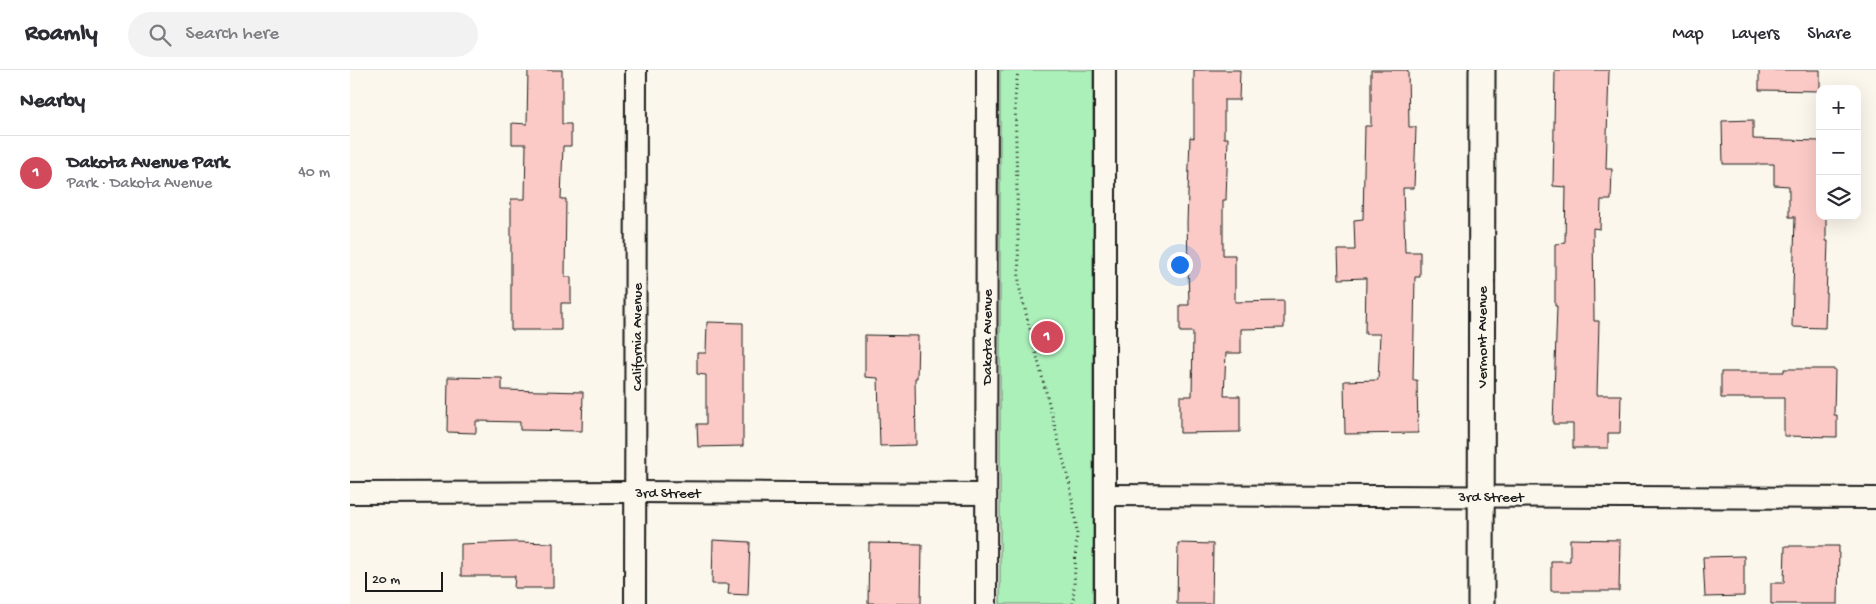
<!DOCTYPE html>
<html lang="en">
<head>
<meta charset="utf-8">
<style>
  body { margin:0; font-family:"Gochi Hand",sans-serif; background:#f2f2f3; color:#2b2b33 }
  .controls { position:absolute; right:15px; top:15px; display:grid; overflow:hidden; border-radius:10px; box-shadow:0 5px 20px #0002 }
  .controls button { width:45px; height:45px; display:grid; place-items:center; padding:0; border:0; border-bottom:1px solid #e1e1e2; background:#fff; color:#2b2b33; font:25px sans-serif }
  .scale { position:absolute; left:15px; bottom:12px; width:78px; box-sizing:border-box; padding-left:5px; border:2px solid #1c1c1c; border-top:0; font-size:14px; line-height:18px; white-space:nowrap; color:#1c1c1c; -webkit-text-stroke:4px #fbf7ec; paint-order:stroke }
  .you { position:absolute; left:829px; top:194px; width:18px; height:18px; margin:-12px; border:4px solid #fff; border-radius:50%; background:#1a73e8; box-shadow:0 0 0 8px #1a73e833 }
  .badge { display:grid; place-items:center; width:32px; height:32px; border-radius:50%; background:#d1495b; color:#fff; font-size:16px; font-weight:700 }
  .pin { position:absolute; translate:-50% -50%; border:2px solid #fff; box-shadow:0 1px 5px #0006 }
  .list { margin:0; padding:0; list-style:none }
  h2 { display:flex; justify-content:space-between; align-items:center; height:65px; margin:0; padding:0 20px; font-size:21px }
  h2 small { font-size:16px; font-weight:400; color:#7c7c81 }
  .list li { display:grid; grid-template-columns:32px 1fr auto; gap:15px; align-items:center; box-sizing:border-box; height:75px; padding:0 20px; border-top:1px solid #e1e1e2 }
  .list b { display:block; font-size:19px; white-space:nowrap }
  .list p { margin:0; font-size:16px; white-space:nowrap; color:#7c7c81 }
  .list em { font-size:16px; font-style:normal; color:#7c7c81 }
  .icon { flex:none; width:28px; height:28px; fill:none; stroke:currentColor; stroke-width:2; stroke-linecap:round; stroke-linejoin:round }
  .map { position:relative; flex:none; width:1526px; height:534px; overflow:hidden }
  header { display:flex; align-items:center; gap:30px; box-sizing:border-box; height:70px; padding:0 25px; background:#fff; border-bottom:1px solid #e1e1e2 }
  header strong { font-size:24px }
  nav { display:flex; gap:28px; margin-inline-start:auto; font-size:18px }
  .search { width:350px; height:45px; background:#f2f2f3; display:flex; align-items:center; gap:12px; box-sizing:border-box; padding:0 18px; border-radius:28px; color:#7c7c81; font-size:19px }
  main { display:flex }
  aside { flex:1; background:#fff }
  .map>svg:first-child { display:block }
  .green { fill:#abefb9; stroke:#64866a }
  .building { fill:#fbcac6; stroke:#1c1c1c }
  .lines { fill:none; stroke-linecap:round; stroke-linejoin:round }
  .minor-casing { stroke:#1c1c1c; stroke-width:24 }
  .tertiary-casing { stroke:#1c1c1c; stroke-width:29 }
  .path { stroke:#1c1c1c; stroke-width:3; stroke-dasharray:1 4; stroke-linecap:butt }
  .minor { stroke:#fbf7ec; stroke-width:20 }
  .tertiary { stroke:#fbf7ec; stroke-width:25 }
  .labels { text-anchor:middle; stroke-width:5; stroke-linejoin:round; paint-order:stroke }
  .street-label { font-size:15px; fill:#1c1c1c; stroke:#fbf7ec }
</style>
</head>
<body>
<header>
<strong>Roamly</strong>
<div class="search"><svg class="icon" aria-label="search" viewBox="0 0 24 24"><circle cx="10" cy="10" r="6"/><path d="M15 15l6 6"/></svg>Search here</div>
<nav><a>Map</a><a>Layers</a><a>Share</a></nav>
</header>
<main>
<aside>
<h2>Nearby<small></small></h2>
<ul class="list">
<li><span class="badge">1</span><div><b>Dakota Avenue Park</b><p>Park · Dakota Avenue</p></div><em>40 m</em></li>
</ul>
</aside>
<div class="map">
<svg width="1526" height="534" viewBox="0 0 1526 534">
  <rect width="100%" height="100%" fill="#fbf7ec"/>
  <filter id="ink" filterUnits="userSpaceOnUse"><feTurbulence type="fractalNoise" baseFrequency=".02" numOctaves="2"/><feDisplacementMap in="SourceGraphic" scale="10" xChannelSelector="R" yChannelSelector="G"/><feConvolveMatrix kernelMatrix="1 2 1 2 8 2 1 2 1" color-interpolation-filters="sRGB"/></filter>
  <g filter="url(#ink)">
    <rect class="green" x="650" y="0" width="93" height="534"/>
    <g class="building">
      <polygon points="178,0 212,0 212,54 221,54 221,76 213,76 211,129 216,129 215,207 221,207 221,233 211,233 211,260 161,260 161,129 175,129 176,74 162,74 162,53 177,54"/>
      <polygon points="844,0 890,0 889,30 874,30 874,68 878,68 876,130 873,130 873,185 885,185 885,232 934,231 934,258 891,259 891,283 876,283 874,326 890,326 890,362 830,363 830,326 842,326 843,262 830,262 830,235 839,235 837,153 840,67 844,68"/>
      <polygon points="1021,0 1058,0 1059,57 1066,57 1064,118 1053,118 1055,182 1070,182 1070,207 1065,207 1063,310 1067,310 1068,363 995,364 994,311 1028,310 1030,264 1015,264 1016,208 989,209 988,180 1005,180 1004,150 1013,149 1015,56 1021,56"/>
      <polygon points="1205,0 1259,0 1256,99 1262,99 1261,130 1251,130 1250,159 1243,158 1244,251 1249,251 1247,325 1271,325 1270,363 1258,363 1258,378 1223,378 1223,354 1203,354 1207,236 1205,236 1205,174 1215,173 1216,117 1203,116"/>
      <polygon points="1409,0 1470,0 1470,21 1409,20"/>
      <polygon points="1403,50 1403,69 1470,71 1470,146 1476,146 1476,171 1478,171 1475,258 1442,257 1445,147 1439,147 1439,116 1424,115 1424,94 1373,94 1372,51"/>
      <polygon points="357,252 393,253 393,376 348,377 347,354 356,354 356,305 347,304 347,283 356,283"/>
      <polygon points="515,265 568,266 567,308 565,308 566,375 530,376 528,308 515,307"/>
      <polygon points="1434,299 1485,299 1484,345 1487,345 1487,367 1434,366 1434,328 1371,328 1371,302 1434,302"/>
      <polygon points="98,307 152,308 152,320 233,322 232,361 170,360 170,352 126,351 126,363 97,362"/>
      <polygon points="1220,469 1270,470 1269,521 1201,521 1201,491 1220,491"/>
      <polygon points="363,470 400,472 398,525 378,524 379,514 362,514"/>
      <polygon points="165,472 203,473 203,518 164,518 165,506 111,506 111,474"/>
      <polygon points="519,473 572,474 571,534 518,533"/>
      <polygon points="828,473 863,474 862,534 827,534"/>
      <polygon points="1435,476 1489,476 1488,534 1421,534 1421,513 1434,513"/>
      <polygon points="1394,486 1394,526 1355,527 1353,487"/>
    </g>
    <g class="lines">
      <defs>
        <g id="minor">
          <polyline points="0,423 286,422 636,424"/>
          <polyline points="755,425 1526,428"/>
          <polyline points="285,534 286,0"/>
          <polyline points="636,534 637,0"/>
          <polyline points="755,534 755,0"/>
        </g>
        <polyline id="tertiary" points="1131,534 1132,0"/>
      </defs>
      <use href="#minor" class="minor-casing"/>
      <use href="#tertiary" class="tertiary-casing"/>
      <polyline class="path" points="668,0 665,27 669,216 720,416 727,461 723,534"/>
      <use href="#minor" class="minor"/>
      <use href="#tertiary" class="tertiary"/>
    </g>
  </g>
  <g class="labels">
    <g class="street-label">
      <text transform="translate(286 267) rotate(-90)" y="5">California Avenue</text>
      <text transform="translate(636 267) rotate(-90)" y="5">Dakota Avenue</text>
      <text transform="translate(1131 267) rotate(-90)" y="5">Vermont Avenue</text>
      <text x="318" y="427">3rd Street</text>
      <text x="1141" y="431">3rd Street</text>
    </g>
  </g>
</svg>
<div class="controls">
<button>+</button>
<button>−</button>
<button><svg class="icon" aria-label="layers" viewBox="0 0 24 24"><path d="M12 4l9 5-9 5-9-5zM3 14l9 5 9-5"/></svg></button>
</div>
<div class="scale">20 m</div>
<div class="you"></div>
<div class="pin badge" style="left:697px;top:267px">1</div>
</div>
</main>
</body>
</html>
